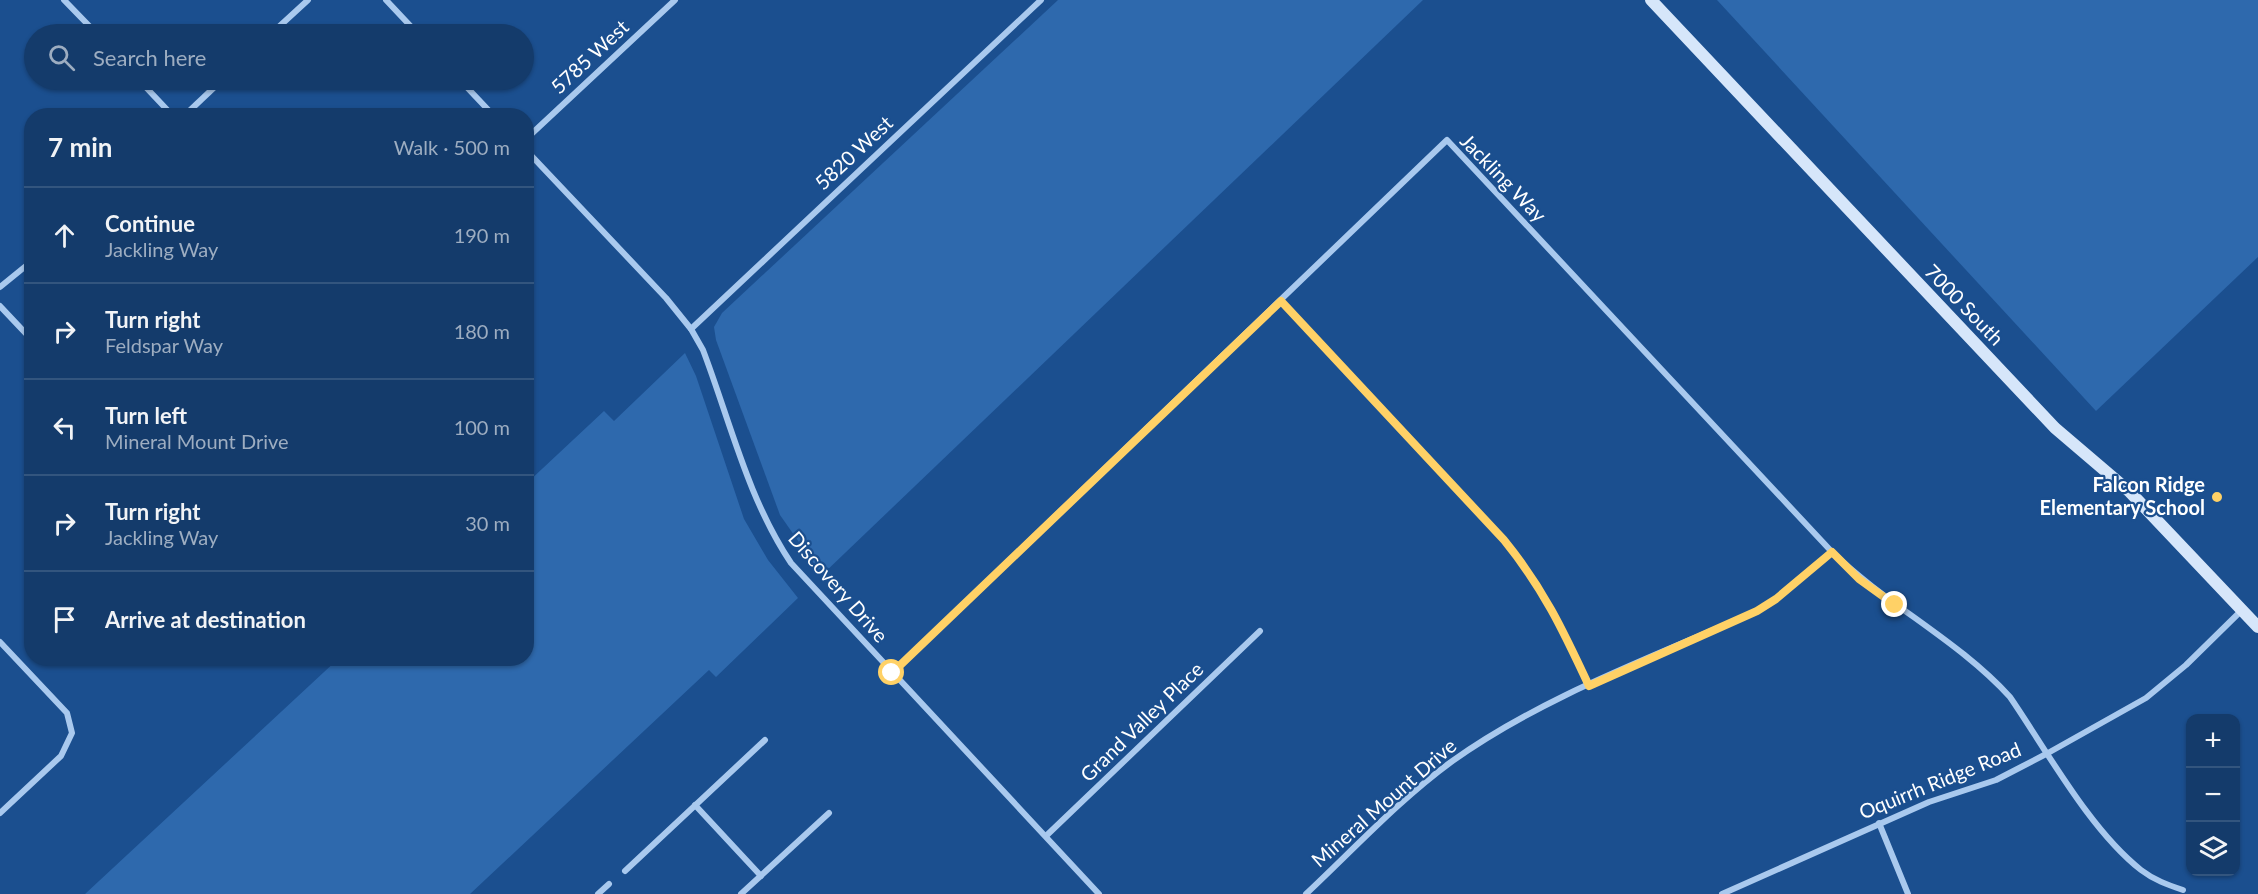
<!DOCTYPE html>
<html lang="en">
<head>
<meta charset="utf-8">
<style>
  body { margin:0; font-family:Lato,sans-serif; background:#1d4271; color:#f1f3f6 }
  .controls { position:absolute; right:18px; bottom:18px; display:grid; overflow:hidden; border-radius:12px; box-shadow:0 2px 4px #0004 }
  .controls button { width:54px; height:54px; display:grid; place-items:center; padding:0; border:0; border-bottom:2px solid #33557e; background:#143b6b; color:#f1f3f6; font:30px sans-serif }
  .stop { position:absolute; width:18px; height:18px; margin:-14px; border:4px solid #ffd166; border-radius:50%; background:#fff }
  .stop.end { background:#ffd166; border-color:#fff; box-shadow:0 2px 6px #0008 }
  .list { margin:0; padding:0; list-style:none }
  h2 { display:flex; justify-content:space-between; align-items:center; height:78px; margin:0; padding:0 24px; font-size:26px }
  h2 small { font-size:20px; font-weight:400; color:#9dadc1 }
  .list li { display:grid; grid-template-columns:39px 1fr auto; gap:18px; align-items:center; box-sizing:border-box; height:96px; padding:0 24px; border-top:2px solid #33557e }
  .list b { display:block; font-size:22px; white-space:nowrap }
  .list p { margin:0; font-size:20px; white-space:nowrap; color:#9dadc1 }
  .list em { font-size:20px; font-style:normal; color:#9dadc1 }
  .icon { flex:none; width:33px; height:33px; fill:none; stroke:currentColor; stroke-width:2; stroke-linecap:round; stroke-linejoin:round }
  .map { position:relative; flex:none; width:2258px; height:894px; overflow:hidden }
  .search { position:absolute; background:#143b6b; box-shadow:0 2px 4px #0004; left:24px; top:24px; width:510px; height:66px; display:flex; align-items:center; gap:15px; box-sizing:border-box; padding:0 21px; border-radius:33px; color:#9dadc1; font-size:22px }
  .panel { position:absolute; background:#143b6b; box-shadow:0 2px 4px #0004; left:24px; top:108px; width:510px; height:558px; border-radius:24px }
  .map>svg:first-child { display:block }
  .green { fill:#2e69ad }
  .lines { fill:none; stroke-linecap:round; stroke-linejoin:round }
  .street { stroke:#a9c9ee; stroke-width:6 }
  .secondary { stroke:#d6e6fa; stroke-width:12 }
  .route { stroke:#ffd166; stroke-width:8 }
  .poi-dot { fill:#ffd166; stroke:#1b4f8f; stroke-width:2 }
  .labels { text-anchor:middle; stroke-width:4.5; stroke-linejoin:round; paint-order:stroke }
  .street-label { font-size:20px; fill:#fff; stroke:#1b4f8f }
  .poi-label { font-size:20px; font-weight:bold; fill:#fff; stroke:#1b4f8f; text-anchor:end }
</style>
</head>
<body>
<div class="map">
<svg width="2258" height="894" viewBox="0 0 2258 894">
  <rect width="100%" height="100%" fill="#1b4f8f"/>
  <g class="green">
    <polygon points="1058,0 1423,0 822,575 780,515 716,340 714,327 722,313"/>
    <polygon points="1717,0 2258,0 2258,257 2096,411"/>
    <polygon points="685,353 696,376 744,519 768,560 798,598 716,677 709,670 470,894 85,894 338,659 526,658 527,483 604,411 614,421"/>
  </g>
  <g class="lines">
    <g class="street">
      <polyline points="64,0 97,34"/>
      <polyline points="386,0 418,34"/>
      <polyline points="271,34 308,0"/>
      <polyline points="139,80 173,116"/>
      <polyline points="460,80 494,116"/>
      <polyline points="184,116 222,80"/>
      <polyline points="526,139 675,0"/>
      <path d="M 526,150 L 666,298 L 691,329 L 703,350 C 730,421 748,499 791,563 L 1099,894"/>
      <polyline points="0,287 32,261"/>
      <path d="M 1281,301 L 1504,540 C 1543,588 1563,630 1589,686"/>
      <polyline points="0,306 32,340"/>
      <polyline points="691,329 1041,0"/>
      <polyline points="0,642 67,713 72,733 61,756 0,813"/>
      <path d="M 892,673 L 1447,140 L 1832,552 C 1888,606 1958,640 2010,697 C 2047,751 2090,830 2141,870 C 2154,880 2168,885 2183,890"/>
      <polyline points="695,805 761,876"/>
      <polyline points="1879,823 1908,894"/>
      <polyline points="1046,836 1260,631"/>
      <polyline points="625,871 765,740"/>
      <polyline points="598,894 609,884"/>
      <polyline points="741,894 829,813"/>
      <path d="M 1306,894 C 1353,850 1399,800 1451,762 C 1543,696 1654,657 1757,611 L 1776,599 L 1832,552"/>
      <polyline points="1722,894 1929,802 1996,780 2048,753 2146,698 2186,665 2242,610"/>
    </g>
    <polyline class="secondary" points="1651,0 2055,428 2130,492 2258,627"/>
  </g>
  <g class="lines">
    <path class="route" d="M 892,673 L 1281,301 L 1504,540 C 1543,588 1563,630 1589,686 L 1757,611 L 1776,599 L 1832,552 L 1859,579 L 1895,605"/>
  </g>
  <circle class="poi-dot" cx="2217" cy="497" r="6"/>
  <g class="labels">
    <g class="street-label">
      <text transform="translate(590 57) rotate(-43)" y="7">5785 West</text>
      <text transform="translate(854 153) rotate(-43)" y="7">5820 West</text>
      <text transform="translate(1503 178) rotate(46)" y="7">Jackling Way</text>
      <text transform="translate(1964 305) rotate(46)" y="7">7000 South</text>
      <text transform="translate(838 587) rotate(49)" y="7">Discovery Drive</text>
      <text transform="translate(1142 722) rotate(-44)" y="7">Grand Valley Place</text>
      <text transform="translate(1940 781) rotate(-22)" y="7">Oquirrh Ridge Road</text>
      <text transform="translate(1384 803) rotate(-41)" y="7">Mineral Mount Drive</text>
    </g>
    <g class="poi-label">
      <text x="2205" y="492">Falcon Ridge<tspan x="2205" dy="23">Elementary School</tspan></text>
    </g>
  </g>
</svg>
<div class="controls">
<button>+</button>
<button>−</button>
<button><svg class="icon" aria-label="layers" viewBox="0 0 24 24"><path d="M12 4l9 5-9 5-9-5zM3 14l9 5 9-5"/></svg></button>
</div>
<div class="stop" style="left:892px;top:673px"></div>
<div class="stop end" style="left:1895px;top:605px"></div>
<div class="search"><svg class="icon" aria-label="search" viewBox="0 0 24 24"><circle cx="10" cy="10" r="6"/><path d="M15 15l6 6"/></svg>Search here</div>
<section class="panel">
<h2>7 min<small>Walk · 500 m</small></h2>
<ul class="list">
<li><svg class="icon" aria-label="ahead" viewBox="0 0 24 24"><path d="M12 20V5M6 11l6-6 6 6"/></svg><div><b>Continue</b><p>Jackling Way</p></div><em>190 m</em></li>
<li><svg class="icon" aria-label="right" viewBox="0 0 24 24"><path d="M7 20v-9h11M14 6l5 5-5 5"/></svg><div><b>Turn right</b><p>Feldspar Way</p></div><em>180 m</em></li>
<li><svg class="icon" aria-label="left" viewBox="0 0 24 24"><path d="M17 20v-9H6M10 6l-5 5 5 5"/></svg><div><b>Turn left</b><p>Mineral Mount Drive</p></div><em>100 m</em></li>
<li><svg class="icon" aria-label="right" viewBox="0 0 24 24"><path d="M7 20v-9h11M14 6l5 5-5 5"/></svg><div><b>Turn right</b><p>Jackling Way</p></div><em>30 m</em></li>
<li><svg class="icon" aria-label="arrive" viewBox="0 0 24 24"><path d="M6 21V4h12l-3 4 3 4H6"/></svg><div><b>Arrive at destination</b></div></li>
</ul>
</section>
</div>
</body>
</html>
